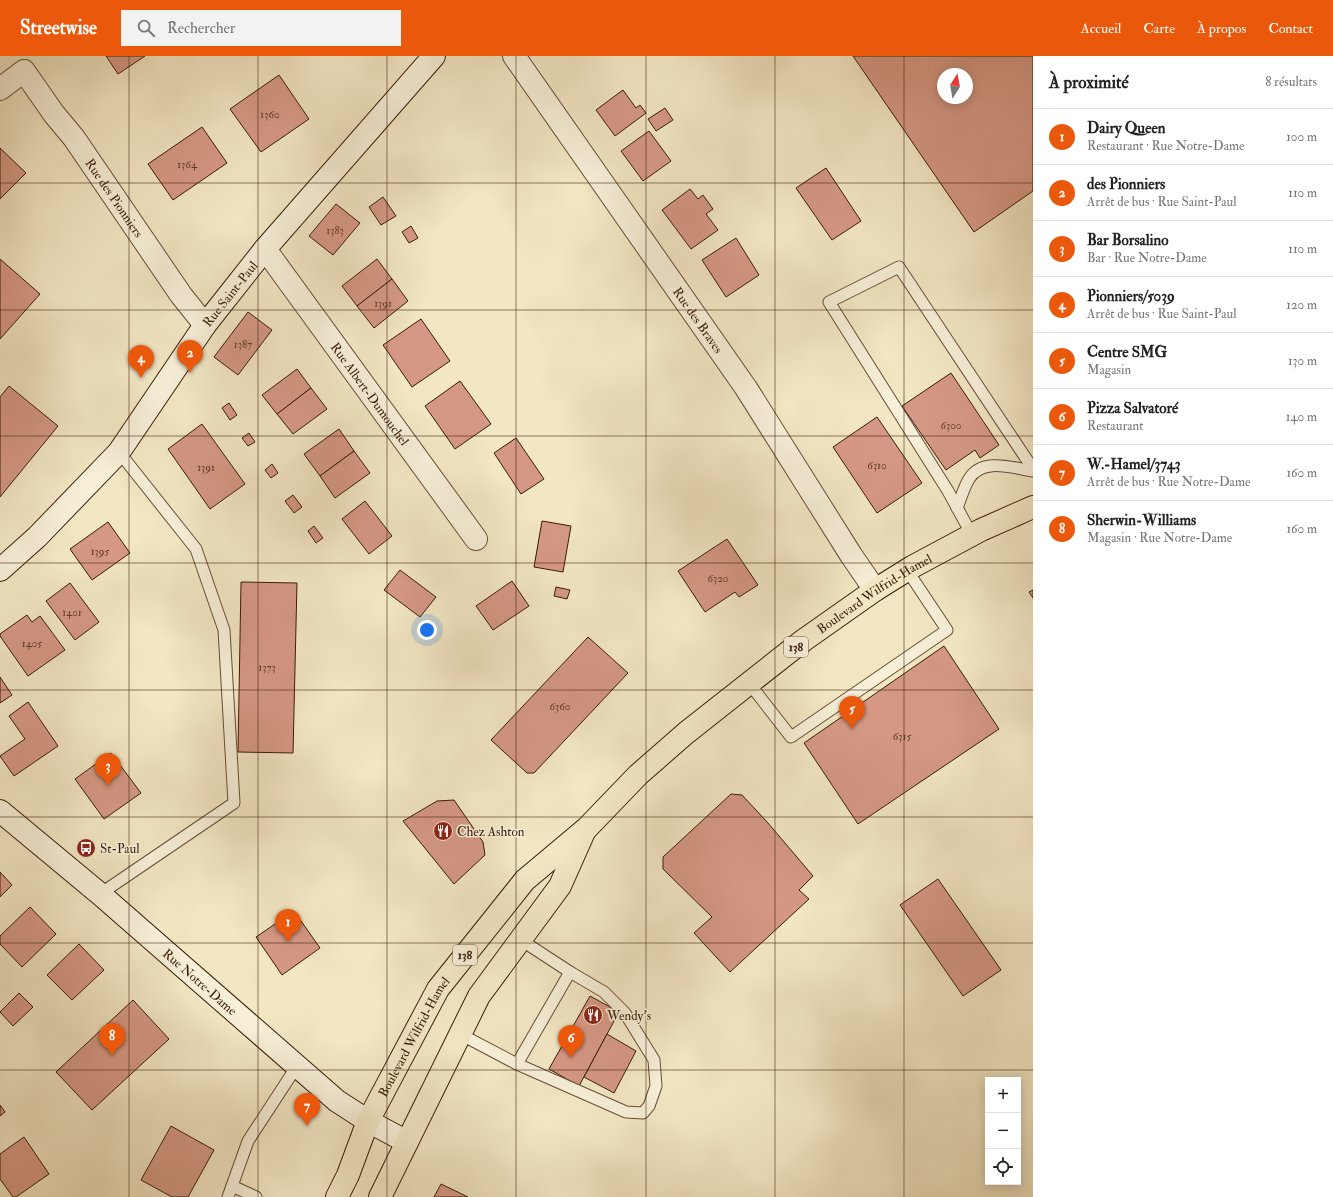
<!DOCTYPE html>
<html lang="fr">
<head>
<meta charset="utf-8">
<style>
  body { margin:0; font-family:"IM FELL Double Pica",serif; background:#f2f2f2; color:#222 }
  .controls { position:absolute; right:12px; bottom:12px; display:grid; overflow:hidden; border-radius:0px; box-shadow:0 2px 10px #0003 }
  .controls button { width:36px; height:36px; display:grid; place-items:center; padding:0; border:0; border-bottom:1px solid #e0e0e0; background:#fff; color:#222; font:20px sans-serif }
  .compass { position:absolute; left:937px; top:12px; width:36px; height:36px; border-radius:50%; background:#fff; box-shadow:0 2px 10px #0003; rotate:11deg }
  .you { position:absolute; left:427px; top:574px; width:14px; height:14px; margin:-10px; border:3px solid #fff; border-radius:50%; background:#1a73e8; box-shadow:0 0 0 6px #1a73e833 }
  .badge { display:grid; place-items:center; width:26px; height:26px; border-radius:50%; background:#ea580c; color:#fff; font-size:13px; font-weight:700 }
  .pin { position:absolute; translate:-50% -33px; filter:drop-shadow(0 1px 2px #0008) }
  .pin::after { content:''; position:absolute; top:21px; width:14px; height:12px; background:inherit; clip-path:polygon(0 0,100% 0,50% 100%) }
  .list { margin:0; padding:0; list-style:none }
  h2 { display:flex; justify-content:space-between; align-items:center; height:52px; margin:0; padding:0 16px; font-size:17px }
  h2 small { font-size:13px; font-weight:400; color:#767676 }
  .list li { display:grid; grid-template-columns:26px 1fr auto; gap:12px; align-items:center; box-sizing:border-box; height:56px; padding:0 16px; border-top:1px solid #e0e0e0 }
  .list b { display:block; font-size:15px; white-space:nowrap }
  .list p { margin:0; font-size:13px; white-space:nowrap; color:#767676 }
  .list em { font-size:13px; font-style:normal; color:#767676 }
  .icon { flex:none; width:22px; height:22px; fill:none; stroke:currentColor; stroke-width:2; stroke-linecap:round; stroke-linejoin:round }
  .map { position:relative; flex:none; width:1033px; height:1141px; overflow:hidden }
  header { display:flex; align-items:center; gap:24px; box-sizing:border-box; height:56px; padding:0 20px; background:#ea580c; color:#fff }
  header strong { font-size:19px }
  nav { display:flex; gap:22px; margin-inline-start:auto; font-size:14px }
  .search { width:280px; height:36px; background:#f2f2f2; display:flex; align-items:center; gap:10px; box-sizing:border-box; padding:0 14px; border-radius:0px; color:#767676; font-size:15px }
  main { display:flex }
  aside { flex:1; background:#fff }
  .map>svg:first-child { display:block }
  .building { fill:#d59884; stroke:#381b06; fill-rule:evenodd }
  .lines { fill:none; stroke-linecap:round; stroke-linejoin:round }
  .lane-casing { stroke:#664e35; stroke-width:13 }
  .street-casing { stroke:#664e35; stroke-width:24 }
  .secondary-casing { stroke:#381b06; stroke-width:24 }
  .primary-casing { stroke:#381b06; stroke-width:24 }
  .lane { stroke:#f7efd8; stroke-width:11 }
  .street { stroke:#f7efd8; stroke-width:22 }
  .secondary { stroke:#f7efd8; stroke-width:22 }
  .primary { stroke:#f2e6c3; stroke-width:22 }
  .grid { fill:none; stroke:#381b06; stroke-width:1; stroke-opacity:0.55 }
  .labels { text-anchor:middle; stroke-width:3; stroke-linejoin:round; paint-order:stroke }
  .number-label { font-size:11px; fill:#5f3a26 }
  .shield { fill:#f7efd8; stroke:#715b45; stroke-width:1 }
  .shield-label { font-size:12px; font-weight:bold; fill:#381b06 }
  .street-label { font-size:13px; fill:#381b06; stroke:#f7efd8 }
  .poi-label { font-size:13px; fill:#381b06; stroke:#f7efd8; text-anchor:start }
</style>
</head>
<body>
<header>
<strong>Streetwise</strong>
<div class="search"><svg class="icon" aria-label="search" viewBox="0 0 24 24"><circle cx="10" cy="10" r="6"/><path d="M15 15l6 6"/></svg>Rechercher</div>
<nav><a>Accueil</a><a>Carte</a><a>À propos</a><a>Contact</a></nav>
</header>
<main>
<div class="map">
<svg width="1033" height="1141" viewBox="0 0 1033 1141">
  <rect width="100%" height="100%" fill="#f2e6c3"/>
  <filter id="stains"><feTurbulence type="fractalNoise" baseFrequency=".005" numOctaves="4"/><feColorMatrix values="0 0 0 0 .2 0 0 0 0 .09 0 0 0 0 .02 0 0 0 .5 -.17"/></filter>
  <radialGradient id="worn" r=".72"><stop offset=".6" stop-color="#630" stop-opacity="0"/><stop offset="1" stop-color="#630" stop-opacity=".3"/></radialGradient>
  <g class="building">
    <polygon points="106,0 145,0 118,18"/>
    <path d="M 853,0 L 1033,0 L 1033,135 L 974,176 ZM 943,18 L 967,18 L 967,42 L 943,42 Z"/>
    <polygon points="279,19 309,63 261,96 230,53"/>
    <polygon points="623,34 636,52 640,49 646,57 615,80 596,54"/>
    <polygon points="665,52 673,64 656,75 648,63"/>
    <polygon points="202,71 227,107 173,144 148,108"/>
    <polygon points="649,75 671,105 643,125 621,95"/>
    <polygon points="0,92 26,117 0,143"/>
    <polygon points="826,112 861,165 832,184 796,132"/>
    <polygon points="690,133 698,143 703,139 713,153 706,158 718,174 691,193 662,154"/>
    <polygon points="383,141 396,160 381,169 369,151"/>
    <polygon points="336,148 360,167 333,199 309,180"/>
    <polygon points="411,170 418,182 409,187 402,176"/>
    <polygon points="736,182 759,219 726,241 702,204"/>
    <polygon points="0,203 40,238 0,283"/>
    <polygon points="377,203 392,223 357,250 342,230"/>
    <polygon points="392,223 408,245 374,272 357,250"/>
    <polygon points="248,256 272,274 238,319 214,301"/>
    <polygon points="421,263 450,305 412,331 383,289"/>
    <polygon points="297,313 311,332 277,358 262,339"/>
    <polygon points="951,317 999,389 980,402 975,394 946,414 902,350"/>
    <polygon points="460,325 491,368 455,393 425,350"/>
    <polygon points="9,330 58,370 0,441 0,341"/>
    <polygon points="311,332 327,353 293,378 277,358"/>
    <polygon points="229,347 237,359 230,364 222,352"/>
    <polygon points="877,361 922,427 877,457 833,391"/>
    <polygon points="202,368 245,428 210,453 168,393"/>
    <polygon points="339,373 354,395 320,420 304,398"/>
    <polygon points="249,377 255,386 248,390 242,382"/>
    <polygon points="516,382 544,423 521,438 494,397"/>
    <polygon points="354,395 370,417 335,442 320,420"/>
    <polygon points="272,408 278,417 271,422 265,414"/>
    <polygon points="293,439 302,451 294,457 285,445"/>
    <polygon points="365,445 392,480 369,498 342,463"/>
    <polygon points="542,465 571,470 563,516 534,511"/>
    <polygon points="108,466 130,497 92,524 70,493"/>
    <polygon points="314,470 323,482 316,487 308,475"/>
    <polygon points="727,483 758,529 739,541 735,536 705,556 678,515"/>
    <polygon points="400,514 436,541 420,561 384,534"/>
    <polygon points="512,525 529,550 493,574 476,550"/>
    <polygon points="241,526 297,527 293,697 238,696"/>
    <polygon points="70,527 99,566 75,584 46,545"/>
    <polygon points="556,531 570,534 567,543 554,540"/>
    <polygon points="1033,534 1033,542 1029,536"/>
    <polygon points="27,559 32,566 40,560 65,594 28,620 0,580 0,578"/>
    <polygon points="588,581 628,617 534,717 527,717 491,684"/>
    <polygon points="944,590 999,673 858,768 804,687"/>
    <polygon points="0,621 12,639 0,647"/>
    <polygon points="28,646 58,690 14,720 0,700 25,683 9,660"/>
    <polygon points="111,697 141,737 104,763 75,723"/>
    <polygon points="731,738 742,739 768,767 813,820 799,834 809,843 730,916 694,877 712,861 663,813 663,801"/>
    <polygon points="454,744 483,786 485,799 454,828 403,765 437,745"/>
    <polygon points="0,816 12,829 0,841"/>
    <polygon points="938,823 1001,914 963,940 900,849"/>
    <polygon points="30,851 56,878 22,911 0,888 0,880"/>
    <polygon points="294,855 320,892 282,919 256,881"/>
    <polygon points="79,888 104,914 72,944 47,919"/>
    <polygon points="19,937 33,951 13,970 0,956"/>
    <polygon points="590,940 619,956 579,1030 549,1013"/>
    <polygon points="133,944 169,983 92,1054 56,1016"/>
    <polygon points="607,978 636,995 614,1037 584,1021"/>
    <polygon points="0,1049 5,1056 0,1060"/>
    <polygon points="171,1070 214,1094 188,1141 172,1141 141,1124"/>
    <polygon points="24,1081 49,1118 16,1141 13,1141 0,1123 0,1098"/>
    <polygon points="441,1128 468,1141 434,1141"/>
  </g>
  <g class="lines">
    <defs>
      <g id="lane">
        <path d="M 957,452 C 961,442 964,431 969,423 C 982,401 1013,412 1033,415"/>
        <polyline points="972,479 948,435 829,246 899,211 1033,413"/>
        <polyline points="749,627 791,681 947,574 907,514"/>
        <polyline points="100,838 234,747 224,574 196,493 119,396"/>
        <polyline points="460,978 517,1008 626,1056 643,1057 649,1050 656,1030 654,1004 625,957 604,936 570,916"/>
        <polyline points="517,1008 570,916 521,884"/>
        <polyline points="232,1130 256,1141"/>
        <polyline points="228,1141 248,1085 297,1010"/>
      </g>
      <g id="street">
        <path id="s1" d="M 514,0 L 746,332 L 851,499 L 875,534"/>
        <path id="s2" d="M 0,33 L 24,15 L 54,58 L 74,82 L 181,239 L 205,269"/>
        <path id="s3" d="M 265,193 L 476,483"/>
      </g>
      <g id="secondary">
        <path id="s4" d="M 0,514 L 37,481 L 119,396 L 205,269 L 265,193 L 434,0"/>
        <path id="s5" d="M 0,755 L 100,838 L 337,1045 L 368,1065 L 407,1086"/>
      </g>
      <g id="primary">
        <path id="s6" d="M 337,1141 L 348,1119 L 368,1065 L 438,933 L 525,824 L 587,772 L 638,719 L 686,677 L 804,584 L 875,534 L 912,511 L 981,474 L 1033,451"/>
        <polyline points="380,1141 479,940 560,830 584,776"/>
      </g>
    </defs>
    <use href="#lane" class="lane-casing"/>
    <use href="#street" class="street-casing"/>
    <use href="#secondary" class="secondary-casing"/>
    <use href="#primary" class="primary-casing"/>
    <use href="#lane" class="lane"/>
    <use href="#street" class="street"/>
    <use href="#secondary" class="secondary"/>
    <use href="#primary" class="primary"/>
  </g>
  <path class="grid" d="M 129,0 L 129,1141M 258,0 L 258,1141M 387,0 L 387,1141M 516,0 L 516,1141M 646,0 L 646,1141M 775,0 L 775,1141M 904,0 L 904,1141M 0,127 L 1033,127M 0,254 L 1033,254M 0,380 L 1033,380M 0,507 L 1033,507M 0,634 L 1033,634M 0,761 L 1033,761M 0,887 L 1033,887M 0,1014 L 1033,1014"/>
  <defs>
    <symbol id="restaurant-disc" viewBox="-11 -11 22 22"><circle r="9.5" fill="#8f2418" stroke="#f7efd8"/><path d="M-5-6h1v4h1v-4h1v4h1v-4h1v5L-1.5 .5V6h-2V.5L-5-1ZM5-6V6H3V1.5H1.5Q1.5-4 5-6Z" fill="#fff"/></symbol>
    <symbol id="bus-disc" viewBox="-11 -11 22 22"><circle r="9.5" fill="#8f2418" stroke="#f7efd8"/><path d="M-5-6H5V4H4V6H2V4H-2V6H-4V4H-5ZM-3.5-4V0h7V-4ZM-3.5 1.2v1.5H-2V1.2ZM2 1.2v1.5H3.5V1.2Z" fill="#fff"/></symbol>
  </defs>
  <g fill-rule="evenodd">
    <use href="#restaurant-disc" x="432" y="764" width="22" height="22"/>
    <use href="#bus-disc" x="75" y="781" width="22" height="22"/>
    <use href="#restaurant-disc" x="582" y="948" width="22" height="22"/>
  </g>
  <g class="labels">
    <g class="number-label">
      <text x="270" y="62">1360</text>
      <text x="187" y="112">1364</text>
      <text x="335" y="178">1383</text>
      <text x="383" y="251">1391</text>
      <text x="243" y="292">1387</text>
      <text x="951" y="373">6300</text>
      <text x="877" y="413">6310</text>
      <text x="206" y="415">1391</text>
      <text x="100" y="499">1395</text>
      <text x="718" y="526">6320</text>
      <text x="72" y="560">1401</text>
      <text x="32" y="591">1405</text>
      <text x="267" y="615">1373</text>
      <text x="560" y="654">6360</text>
      <text x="902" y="684">6315</text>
    </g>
    <g class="shield">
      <rect x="784" y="581" width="24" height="20" rx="3"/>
      <rect x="453" y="889" width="24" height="20" rx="3"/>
    </g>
    <g class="shield-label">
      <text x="796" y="595">138</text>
      <text x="465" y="903">138</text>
    </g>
    <g class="street-label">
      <text dy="5" stroke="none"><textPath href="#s2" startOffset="186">Rue des Pionniers</textPath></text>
      <text dy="5" stroke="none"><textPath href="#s4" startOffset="361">Rue Saint-Paul</textPath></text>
      <text dy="5" stroke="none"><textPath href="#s1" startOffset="322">Rue des Braves</textPath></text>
      <text dy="5" stroke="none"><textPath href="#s3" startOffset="179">Rue Albert-Dumouchel</textPath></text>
      <text dy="5" stroke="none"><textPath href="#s6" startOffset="824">Boulevard Wilfrid-Hamel</textPath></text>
      <text dy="5" stroke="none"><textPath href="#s5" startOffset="263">Rue Notre-Dame</textPath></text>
      <text dy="5" stroke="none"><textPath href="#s6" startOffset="178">Boulevard Wilfrid-Hamel</textPath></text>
    </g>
    <g class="poi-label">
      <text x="457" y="780">Chez Ashton</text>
      <text x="100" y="797">St-Paul</text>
      <text x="607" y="964">Wendy's</text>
    </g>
  </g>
  <rect width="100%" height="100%" filter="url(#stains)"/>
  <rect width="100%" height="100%" fill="url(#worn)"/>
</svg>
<div class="controls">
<button>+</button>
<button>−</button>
<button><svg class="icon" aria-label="locate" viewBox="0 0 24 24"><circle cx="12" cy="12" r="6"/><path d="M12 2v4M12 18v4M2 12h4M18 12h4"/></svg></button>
</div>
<svg class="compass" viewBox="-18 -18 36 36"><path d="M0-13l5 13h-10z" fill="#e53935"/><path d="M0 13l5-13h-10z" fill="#767676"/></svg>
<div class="you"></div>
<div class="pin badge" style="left:288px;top:886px">1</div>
<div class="pin badge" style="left:190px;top:317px">2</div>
<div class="pin badge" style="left:108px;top:730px">3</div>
<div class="pin badge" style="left:141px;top:322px">4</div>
<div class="pin badge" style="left:852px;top:673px">5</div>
<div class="pin badge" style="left:571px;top:1002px">6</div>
<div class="pin badge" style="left:307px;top:1070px">7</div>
<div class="pin badge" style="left:112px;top:1000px">8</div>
</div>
<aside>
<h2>À proximité<small>8 résultats</small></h2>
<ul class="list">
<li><span class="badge">1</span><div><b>Dairy Queen</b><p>Restaurant · Rue Notre-Dame</p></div><em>100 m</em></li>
<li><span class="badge">2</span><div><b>des Pionniers</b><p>Arrêt de bus · Rue Saint-Paul</p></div><em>110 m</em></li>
<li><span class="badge">3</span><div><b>Bar Borsalino</b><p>Bar · Rue Notre-Dame</p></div><em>110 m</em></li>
<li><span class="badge">4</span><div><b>Pionniers/5039</b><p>Arrêt de bus · Rue Saint-Paul</p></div><em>120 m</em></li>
<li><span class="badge">5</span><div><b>Centre SMG</b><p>Magasin</p></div><em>130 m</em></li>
<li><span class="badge">6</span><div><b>Pizza Salvatoré</b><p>Restaurant</p></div><em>140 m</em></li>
<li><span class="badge">7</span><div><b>W.-Hamel/3743</b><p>Arrêt de bus · Rue Notre-Dame</p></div><em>160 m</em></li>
<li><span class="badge">8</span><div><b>Sherwin-Williams</b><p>Magasin · Rue Notre-Dame</p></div><em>160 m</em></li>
</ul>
</aside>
</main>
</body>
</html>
